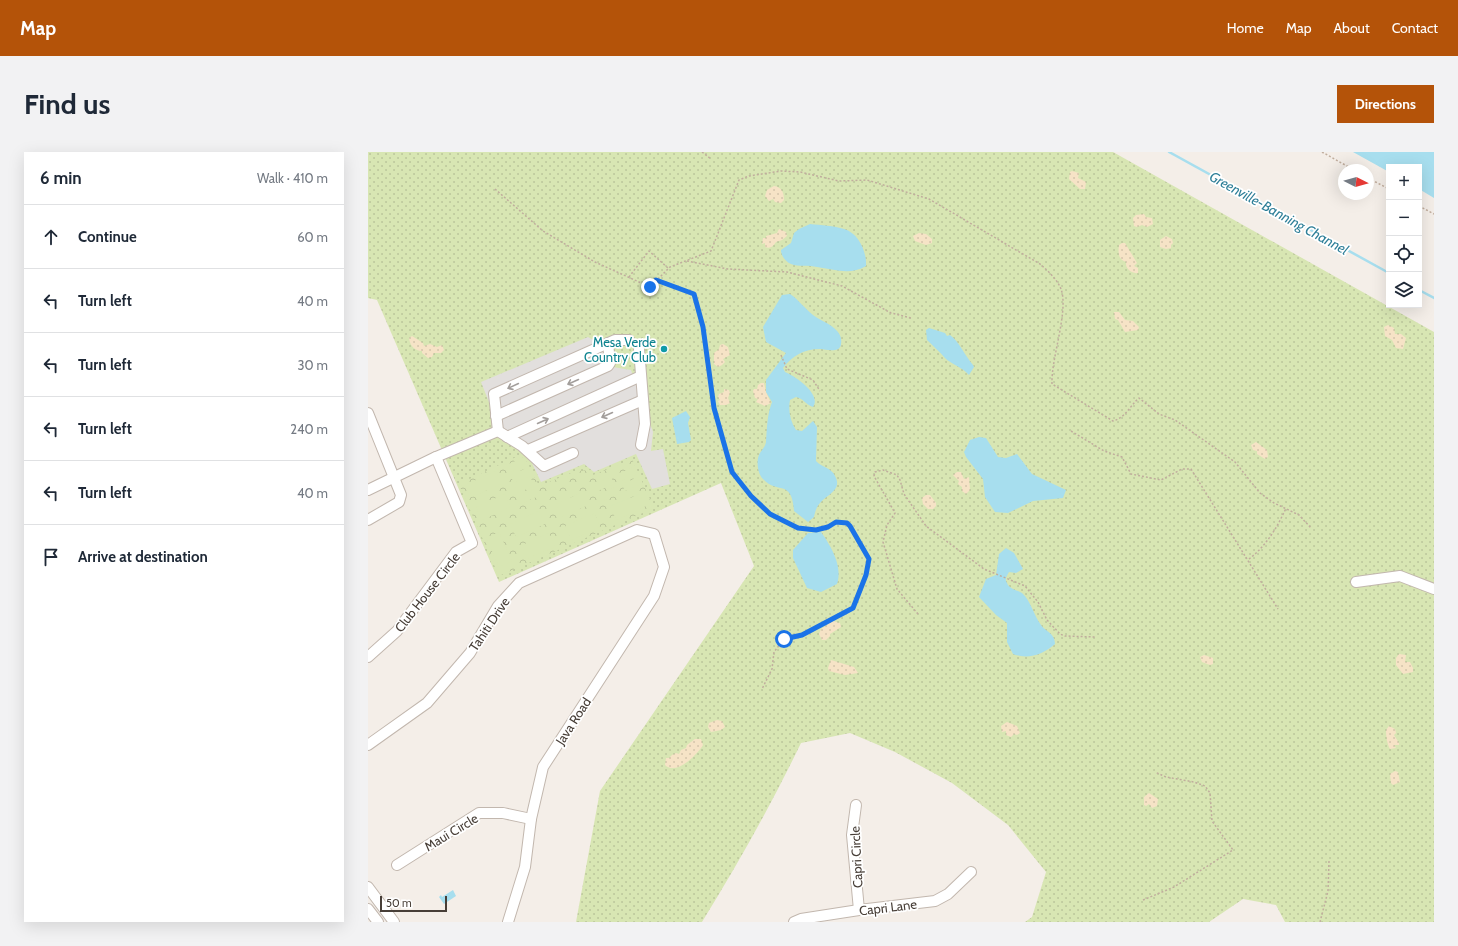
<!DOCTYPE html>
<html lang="en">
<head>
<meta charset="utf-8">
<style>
  body { margin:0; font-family:Cabin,sans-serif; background:#f2f2f3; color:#1f2937 }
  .controls { position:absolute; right:12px; top:12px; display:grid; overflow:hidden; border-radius:0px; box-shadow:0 4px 16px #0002 }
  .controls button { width:36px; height:36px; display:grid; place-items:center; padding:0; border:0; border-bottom:1px solid #e0e1e3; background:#fff; color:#1f2937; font:20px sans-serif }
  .compass { position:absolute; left:970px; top:12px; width:36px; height:36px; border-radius:50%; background:#fff; box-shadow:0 4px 16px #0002; rotate:96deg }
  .scale { position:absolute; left:12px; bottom:10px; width:67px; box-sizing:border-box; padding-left:4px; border:2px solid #473e37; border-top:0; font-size:11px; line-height:14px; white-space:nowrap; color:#473e37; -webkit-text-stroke:3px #fff; paint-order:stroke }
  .stop { position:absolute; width:12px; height:12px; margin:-9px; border:3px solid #1a73e8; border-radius:50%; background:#fff }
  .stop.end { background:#1a73e8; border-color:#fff; box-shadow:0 1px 4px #0008 }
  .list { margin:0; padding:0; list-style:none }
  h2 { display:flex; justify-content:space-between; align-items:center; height:52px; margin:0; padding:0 16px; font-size:17px }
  h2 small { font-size:13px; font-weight:400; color:#747a83 }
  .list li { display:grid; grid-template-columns:26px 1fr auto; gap:12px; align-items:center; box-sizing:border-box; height:64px; padding:0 16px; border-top:1px solid #e0e1e3 }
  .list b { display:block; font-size:15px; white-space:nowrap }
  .list em { font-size:13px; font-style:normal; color:#747a83 }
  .icon { flex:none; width:22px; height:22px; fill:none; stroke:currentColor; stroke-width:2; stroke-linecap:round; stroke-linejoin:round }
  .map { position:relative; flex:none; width:1066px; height:770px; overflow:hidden; border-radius:0px }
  header { display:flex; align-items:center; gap:24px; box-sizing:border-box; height:56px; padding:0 20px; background:#b45309; color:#fff }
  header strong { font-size:19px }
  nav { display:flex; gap:22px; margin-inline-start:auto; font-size:14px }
  .intro { display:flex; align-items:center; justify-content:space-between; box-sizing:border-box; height:96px; padding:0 24px }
  h1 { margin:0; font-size:28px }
  .button { padding:10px 18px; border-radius:0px; background:#b45309; color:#fff; font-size:14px; font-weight:700 }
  main { display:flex; gap:24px; padding:0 24px }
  aside { flex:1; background:#fff; border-radius:0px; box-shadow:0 4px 16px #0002 }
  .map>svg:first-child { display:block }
  .grass { fill:url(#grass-dots) }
  .sand { fill:url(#sand-dots) }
  .park { fill:url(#park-crowns) }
  .pitch { fill:#d8e6b3 }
  .parking { fill:#e2dfdd }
  .water { fill:#a7deee }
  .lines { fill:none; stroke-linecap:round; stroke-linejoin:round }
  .stream { stroke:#a7deee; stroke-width:2.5 }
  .minor-casing { stroke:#c2b7ae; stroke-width:12 }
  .path { stroke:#c0ad9d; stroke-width:1.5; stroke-dasharray:2 2; stroke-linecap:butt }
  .minor { stroke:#fff; stroke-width:10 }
  .oneway { stroke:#a39e9b }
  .route { stroke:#1a73e8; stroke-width:5 }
  .culture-dot { fill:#0f9aa8; stroke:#fff; stroke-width:1.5 }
  .labels { text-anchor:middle; stroke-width:3.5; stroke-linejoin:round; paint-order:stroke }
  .culture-label { font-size:13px; fill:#0d838f; stroke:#fff; text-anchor:end }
  .street-label { font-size:13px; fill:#473e37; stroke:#fff }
  .water-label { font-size:14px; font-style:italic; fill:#2e7f98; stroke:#fff }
</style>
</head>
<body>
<header>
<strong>Map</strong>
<nav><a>Home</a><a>Map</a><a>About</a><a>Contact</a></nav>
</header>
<div class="intro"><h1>Find us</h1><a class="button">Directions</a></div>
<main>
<aside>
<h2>6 min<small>Walk · 410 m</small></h2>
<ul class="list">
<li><svg class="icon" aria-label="ahead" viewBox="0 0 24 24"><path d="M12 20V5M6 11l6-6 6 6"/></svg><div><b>Continue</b></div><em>60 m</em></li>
<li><svg class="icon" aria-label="left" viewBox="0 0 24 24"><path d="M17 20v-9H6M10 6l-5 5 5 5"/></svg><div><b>Turn left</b></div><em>40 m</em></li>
<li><svg class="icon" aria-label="left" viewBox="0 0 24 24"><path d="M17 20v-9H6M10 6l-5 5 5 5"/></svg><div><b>Turn left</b></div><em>30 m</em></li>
<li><svg class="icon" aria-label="left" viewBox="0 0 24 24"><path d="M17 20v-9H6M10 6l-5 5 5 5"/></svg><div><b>Turn left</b></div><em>240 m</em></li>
<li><svg class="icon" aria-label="left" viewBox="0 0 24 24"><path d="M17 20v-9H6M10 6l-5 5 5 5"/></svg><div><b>Turn left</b></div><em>40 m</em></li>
<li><svg class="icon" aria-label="arrive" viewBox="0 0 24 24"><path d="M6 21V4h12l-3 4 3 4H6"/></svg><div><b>Arrive at destination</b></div></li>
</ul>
</aside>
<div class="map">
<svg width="1066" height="770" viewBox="0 0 1066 770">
  <defs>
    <pattern id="grass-dots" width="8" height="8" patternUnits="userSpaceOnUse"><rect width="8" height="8" fill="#d8e6b3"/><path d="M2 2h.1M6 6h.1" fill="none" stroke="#bbc69b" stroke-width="1.8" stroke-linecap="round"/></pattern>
    <pattern id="sand-dots" width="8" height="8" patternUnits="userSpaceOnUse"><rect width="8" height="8" fill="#f6e3c6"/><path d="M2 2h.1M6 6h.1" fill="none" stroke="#d4c4ab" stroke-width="1.8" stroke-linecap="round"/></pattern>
    <pattern id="park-crowns" width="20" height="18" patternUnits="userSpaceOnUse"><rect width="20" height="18" fill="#d8e6b3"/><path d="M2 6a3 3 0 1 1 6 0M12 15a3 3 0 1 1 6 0" fill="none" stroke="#bbc69b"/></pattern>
  </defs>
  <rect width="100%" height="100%" fill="#f4eee8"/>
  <path class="grass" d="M 0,0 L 745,0 L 1066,180 L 1066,770 L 917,770 L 908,753 L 875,747 L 841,770 L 657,770 L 664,765 L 678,720 L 640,673 L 584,631 L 527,600 L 482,581 L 433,591 C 403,653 370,712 334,770 L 208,770 L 232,639 L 386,414 L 353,331 L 131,430 L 9,148 L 0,146 Z"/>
  <g class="sand">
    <polygon points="704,19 711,21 710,26 718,30 717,37 712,37 701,27 702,20"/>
    <path d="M 406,34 C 414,35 416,41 416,48 L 413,51 L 407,50 L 405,47 L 401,49 L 397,44 L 399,38 Z"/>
    <polygon points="776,62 778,65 784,66 785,72 779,75 774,73 769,75 766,74 765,66 768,63"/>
    <path d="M 411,77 L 418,80 L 419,84 L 414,88 L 408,90 C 405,94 403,97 397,95 L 397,91 L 394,92 L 395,86 L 398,86 L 398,84 L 409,81 Z"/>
    <polygon points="551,81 558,82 564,87 564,91 558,93 547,89 545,84"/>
    <polygon points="798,84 804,87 805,91 803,93 803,96 798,97 792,95 792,88"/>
    <path d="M 754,91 L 757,91 L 769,111 L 766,114 L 770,116 L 770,121 C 764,122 757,117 758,110 C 750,107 750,101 751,93 Z"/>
    <polygon points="746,160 751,160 757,168 765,169 771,175 770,178 757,180 750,168 747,167"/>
    <polygon points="1020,173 1026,176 1027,182 1033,182 1038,186 1035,197 1028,196 1024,188 1017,184 1016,175"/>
    <path d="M 44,184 L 55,191 L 56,194 L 62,192 L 69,195 L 74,193 L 76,198 L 73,201 L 66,201 L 64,205 L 60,206 L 54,201 L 54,199 C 47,199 42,194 41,186 Z"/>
    <polygon points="355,192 360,195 362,203 355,207 357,210 354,213 350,215 346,212 346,201 351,197 352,193"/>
    <polygon points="393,231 396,231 398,240 403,251 397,254 388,250 390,247 387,246 385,239 386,237 389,237 390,233"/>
    <polygon points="356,237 361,238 362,241 360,246 362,251 358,253 352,253 350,249 352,248 350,245 351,242 356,240"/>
    <polygon points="888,290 899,298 900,305 897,307 889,302 889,299 885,298 883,293"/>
    <polygon points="589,320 593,320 596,327 601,325 602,338 598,342 594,339 594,335 590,332 591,329 585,323"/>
    <polygon points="558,343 562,343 568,351 568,354 565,357 560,357 555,352 554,346"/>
    <polygon points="465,469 472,471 473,475 462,482 462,484 458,488 454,488 451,482 453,477"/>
    <polygon points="1031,502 1038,503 1037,510 1042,510 1045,516 1045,520 1035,522 1028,513 1028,506"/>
    <polygon points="836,503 845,506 845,512 842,513 834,510 832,505"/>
    <polygon points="463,508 486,515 490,521 477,523 461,519 460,516"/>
    <polygon points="349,568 354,569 357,575 353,578 343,580 340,575 341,571"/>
    <polygon points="639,570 649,574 652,581 649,583 646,582 643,585 638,583 638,579 634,580 633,574"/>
    <path d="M 1021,574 L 1027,577 L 1028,581 L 1026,583 L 1031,591 L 1031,593 L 1026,593 L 1028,596 L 1022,597 C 1019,592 1018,584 1018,578 Z"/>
    <path d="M 327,587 L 333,587 L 335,593 C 329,603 308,624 297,613 L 298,606 L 301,606 L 304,603 L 308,601 L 311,602 L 313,598 L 318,596 L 319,593 Z"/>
    <polygon points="1027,619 1030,620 1032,630 1025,633 1023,631 1022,622"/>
    <polygon points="781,641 790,647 789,654 784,656 781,652 778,654 776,653 776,645"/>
  </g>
  <polygon class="park" points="151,304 157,306 171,334 208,319 223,318 225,323 264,307 286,356 133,423 130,422 92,335 95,330 131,313 135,313 136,310"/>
  <g class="pitch">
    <polygon points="154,306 158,313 141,321 138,313"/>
    <polygon points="266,315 269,322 252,329 249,322"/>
    <polygon points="159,316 162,324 146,331 142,323"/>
    <polygon points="128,319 133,332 104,345 99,332"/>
    <polygon points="243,325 246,332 230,339 227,332"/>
    <polygon points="270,325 273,332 257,339 254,332"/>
    <polygon points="163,326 166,334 150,341 147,334"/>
    <polygon points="248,335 251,342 234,349 231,342"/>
    <polygon points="168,336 171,344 154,351 151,344"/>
    <polygon points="217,339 223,352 193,365 188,352"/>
    <polygon points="137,342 143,355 114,368 108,355"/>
    <polygon points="272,342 277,355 248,368 242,354"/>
    <polygon points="171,359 177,372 148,385 142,372"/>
    <polygon points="227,361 232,375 203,388 197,374"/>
    <polygon points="131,380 144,409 131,415 118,386"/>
    <polygon points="181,381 187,395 158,407 152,394"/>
  </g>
  <polygon class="parking" points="220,185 243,198 245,215 263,218 285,280 283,299 295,297 302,332 284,337 268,302 226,320 216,312 173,330 160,303 136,288 113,230"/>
  <g class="water">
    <polygon points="985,0 1066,0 1066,46 1051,37 1051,15 1021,15 1021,20"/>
    <path d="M 442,72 C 453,73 466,74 476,77 C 491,81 499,101 498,114 C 482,124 465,117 449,115 C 441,113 431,115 423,112 C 418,110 413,104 413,98 L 423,91 L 426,81 L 431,77 Z"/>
    <path d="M 422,142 C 431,148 436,156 445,163 C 454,170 476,176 473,192 C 473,195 470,198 467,198 C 462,199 456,197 452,197 C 436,197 424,204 415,216 L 417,220 C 427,224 454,242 445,255 C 438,253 435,246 428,245 L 422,248 C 420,258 422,269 428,278 L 434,279 L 445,269 L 449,275 L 448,309 C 453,315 464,316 467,324 C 475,338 458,343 452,351 C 448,356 447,360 446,365 L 440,370 L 426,359 C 424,326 409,343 395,327 C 390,322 388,310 391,303 C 393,298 397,296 398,290 C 399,276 399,263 404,250 L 398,240 L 398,228 L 418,201 L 398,190 L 395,175 L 414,143 Z"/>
    <path d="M 561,176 L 577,181 L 579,184 L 582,183 C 591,189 597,204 605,213 L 606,215 L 601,223 C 594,215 583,212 577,206 C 571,199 565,194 559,188 L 558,178 Z"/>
    <polygon points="318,259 322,265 320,271 323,288 321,290 309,292 304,266"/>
    <polygon points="611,285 618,286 630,305 638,306 649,302 664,322 698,338 695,346 665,349 640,361 627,360 617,345 615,327 598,305 596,300 602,288"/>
    <path d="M 453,380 C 463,394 475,415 469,432 L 453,440 L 439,436 L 425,406 L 425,398 L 440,381 Z"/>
    <path d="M 638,396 L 646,401 L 655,417 L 648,421 L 641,420 C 639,424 636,427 639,431 C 641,437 649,438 654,441 C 663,449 666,464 673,473 C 678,480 687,481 687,492 C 676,502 660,508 645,502 L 639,490 L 639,471 L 628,463 L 611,445 L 618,427 L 628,423 L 631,402 Z"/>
    <polygon points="85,738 88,744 76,752 71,745 73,743 74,745"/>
  </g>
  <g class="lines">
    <g class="stream">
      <polyline points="801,0 1021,121"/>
      <polyline points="1051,138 1066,146"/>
    </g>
    <defs>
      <g id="minor">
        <polyline points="271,197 277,272 273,293"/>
        <polyline points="0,261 33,343 31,350 0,368"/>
        <polyline points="128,264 240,214 242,211 240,191"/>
        <polyline points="130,279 126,242 247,188 261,188"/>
        <polyline points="139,285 273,224"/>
        <polyline points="160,298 275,248"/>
        <polyline points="0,338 68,305 130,279 154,294 176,314 205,301"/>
        <polyline points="988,430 1032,424 1066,437"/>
        <polyline points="0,505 29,479 88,400 104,391 68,305"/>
        <polyline points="0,593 59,551 102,501 130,454 151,431 269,378 286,382 296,415 286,444 175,615 163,667 157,715 140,770"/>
        <polyline points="488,653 484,683 491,758"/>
        <polyline points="29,713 111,661 135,661 163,667"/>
        <polyline points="0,735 26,770"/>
        <polyline points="0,757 10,770"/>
        <polyline points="426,770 433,767 491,758 567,749 580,742 603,720"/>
      </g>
    </defs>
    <use href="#minor" class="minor-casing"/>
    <g class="path">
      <polyline points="334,0 343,7"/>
      <polyline points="954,0 986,18"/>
      <polyline points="1000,26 1021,37"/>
      <path d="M 127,37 L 175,79 L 227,110 L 282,135 L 302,115 L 343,99 L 371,28 L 381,24 L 413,19 L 432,20 L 471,29 L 499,28 L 561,47 L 672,112 C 680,119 689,127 693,137 C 701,159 683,206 684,232 L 745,269 C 758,265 761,255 771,246 L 791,262 L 807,268 L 867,310 L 892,341 L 906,351 L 931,363 L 943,376"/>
      <polyline points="1051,54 1066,62"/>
      <polyline points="319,109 360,117 419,120 474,134 523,161 543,166"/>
      <polyline points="261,125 281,99 300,116"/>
      <path d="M 288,128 L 326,142 L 331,155 C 343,210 343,266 364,319 C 369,333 396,360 409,366 C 419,371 429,377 440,378 C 455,379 469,363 482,374 L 501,407 L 498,423 L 485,456 L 434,483 L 416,487 L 406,500 L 404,517 L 394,537"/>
      <polyline points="413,203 419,217 445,228 452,239"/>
      <polyline points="703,279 736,299 754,305 763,322 793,328 814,317 823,317 910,457"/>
      <path d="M 881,407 C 898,394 909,376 918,356"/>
      <polyline points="550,462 529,437 515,390 519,373 527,361 506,324 507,320 515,318 529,323 532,328 536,342 558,374 616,417 657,434 670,450 679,468 692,482 697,484 727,485"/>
      <polyline points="775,748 806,735 865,698 844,669 842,641 837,634 826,630 798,625 787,620"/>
      <polyline points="952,770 960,739 961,709"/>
    </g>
    <use href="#minor" class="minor"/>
  </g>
  <defs><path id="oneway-shaft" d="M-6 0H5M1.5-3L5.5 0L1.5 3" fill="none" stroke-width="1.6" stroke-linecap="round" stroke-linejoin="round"/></defs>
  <g class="oneway">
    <use href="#oneway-shaft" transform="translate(205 230) rotate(156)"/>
    <use href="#oneway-shaft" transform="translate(145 234) rotate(155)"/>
    <use href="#oneway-shaft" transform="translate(239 263) rotate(156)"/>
    <use href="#oneway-shaft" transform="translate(175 269) rotate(-24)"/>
  </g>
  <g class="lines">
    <polyline class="route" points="282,135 288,128 326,142 335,175 346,256 364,320 383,344 402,362 430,376 448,378 460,375 468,370 479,371 482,374 501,407 498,423 485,456 434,483 416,487"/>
  </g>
  <circle class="culture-dot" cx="296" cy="197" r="4"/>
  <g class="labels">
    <g class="culture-label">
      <text x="288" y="195">Mesa Verde<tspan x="288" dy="15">Country Club</tspan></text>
    </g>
    <g class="street-label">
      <text transform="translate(59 440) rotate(-52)" y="5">Club House Circle</text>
      <text transform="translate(121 472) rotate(-56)" y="5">Tahiti Drive</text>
      <text transform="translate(205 569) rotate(-57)" y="5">Java Road</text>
      <text transform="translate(83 680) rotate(-31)" y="5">Maui Circle</text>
      <text transform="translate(488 705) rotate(-93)" y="5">Capri Circle</text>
      <text transform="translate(520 755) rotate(-7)" y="5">Capri Lane</text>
    </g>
    <g class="water-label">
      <text transform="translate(911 61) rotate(29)" y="5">Greenville-Banning Channel</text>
    </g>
  </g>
</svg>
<div class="controls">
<button>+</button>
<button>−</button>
<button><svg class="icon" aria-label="locate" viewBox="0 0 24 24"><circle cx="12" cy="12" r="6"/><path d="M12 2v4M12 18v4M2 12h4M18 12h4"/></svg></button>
<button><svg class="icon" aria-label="layers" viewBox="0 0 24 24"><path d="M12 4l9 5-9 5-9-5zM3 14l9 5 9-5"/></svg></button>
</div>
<svg class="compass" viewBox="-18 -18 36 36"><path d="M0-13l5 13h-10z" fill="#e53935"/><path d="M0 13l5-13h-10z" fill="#747a83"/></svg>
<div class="scale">50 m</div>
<div class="stop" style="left:416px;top:487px"></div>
<div class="stop end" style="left:282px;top:135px"></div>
</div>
</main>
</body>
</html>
